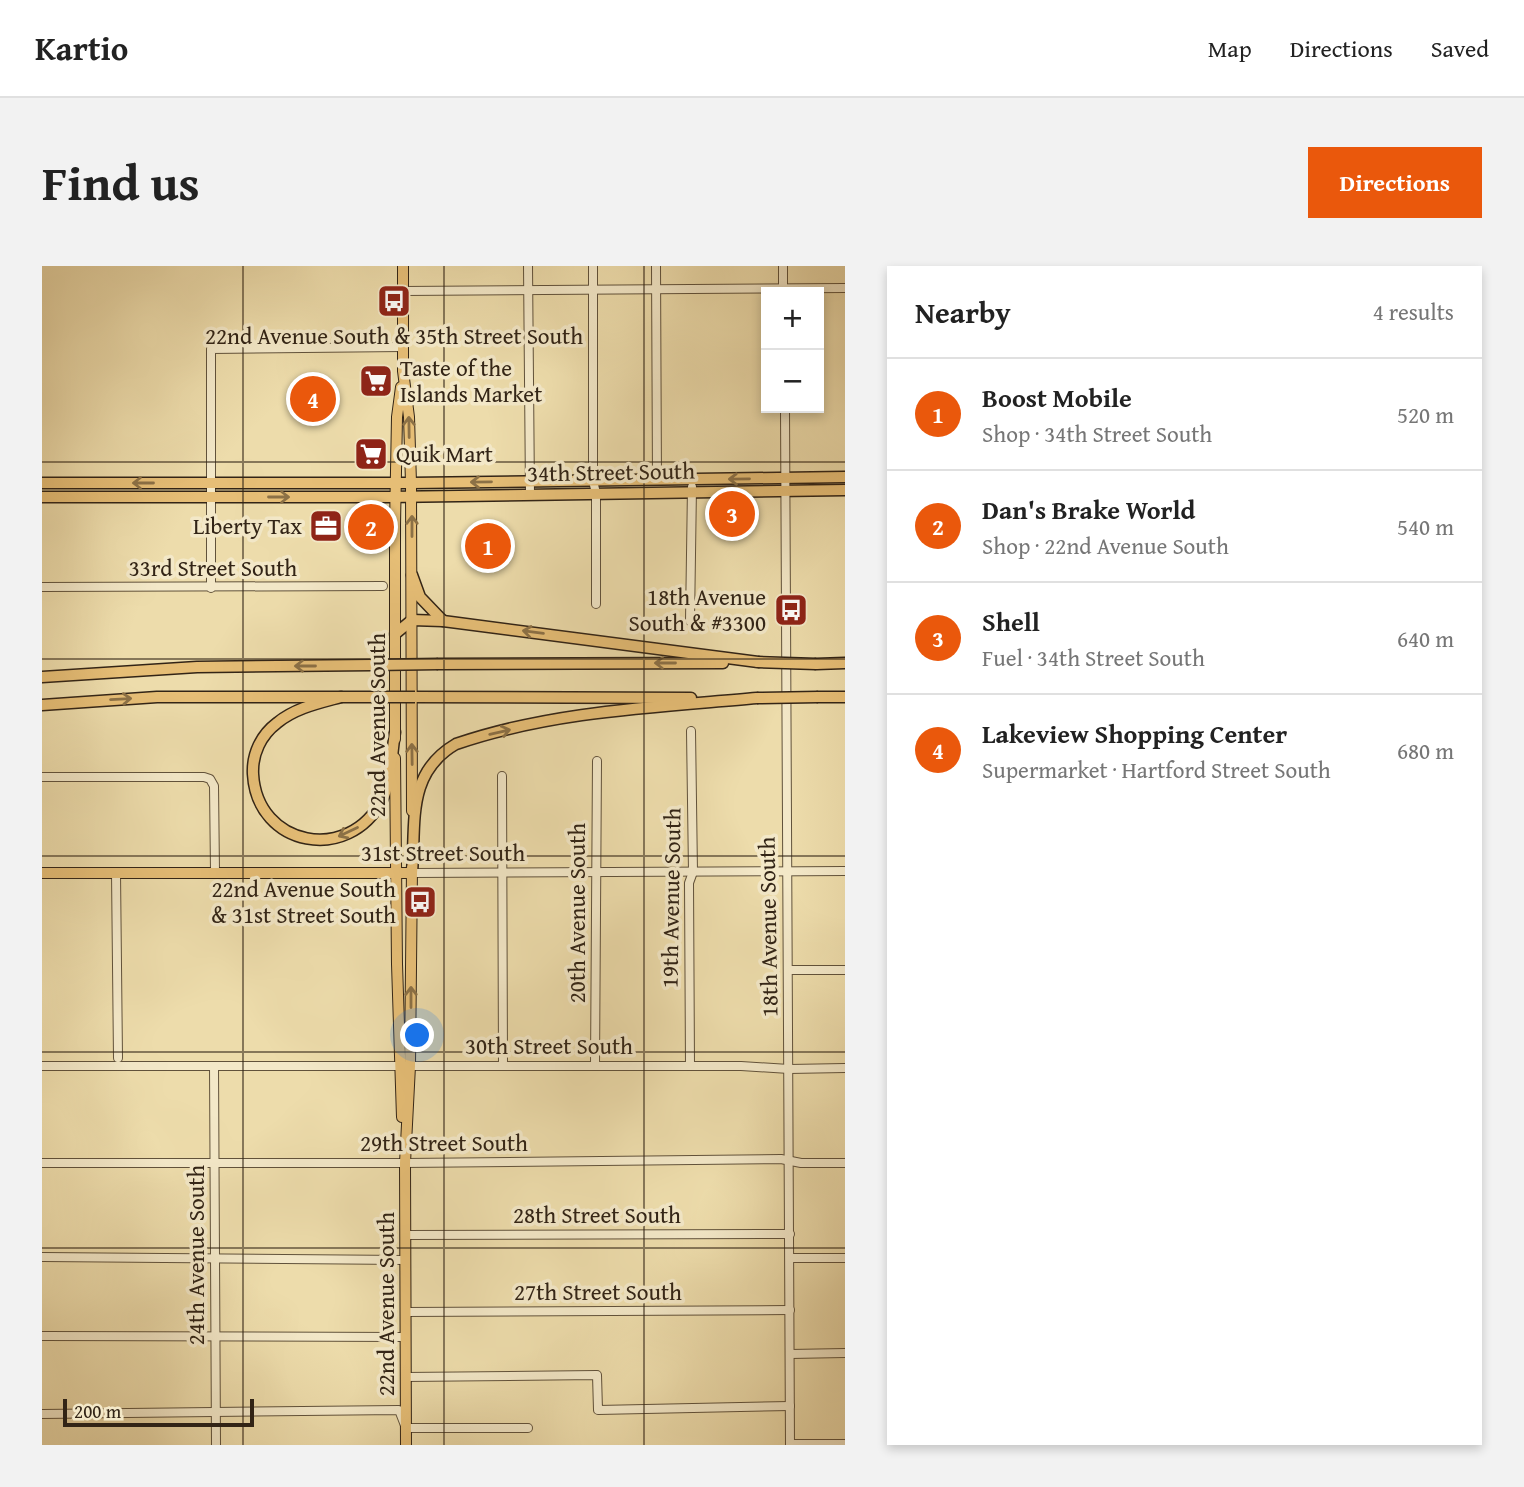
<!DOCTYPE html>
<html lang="en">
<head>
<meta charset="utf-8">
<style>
  body { margin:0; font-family:"Gentium Book Plus",serif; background:#f2f2f2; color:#222 }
  .controls { position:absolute; right:21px; top:21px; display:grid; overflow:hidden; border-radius:0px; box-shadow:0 4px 10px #0003 }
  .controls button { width:63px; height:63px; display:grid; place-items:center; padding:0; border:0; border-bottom:2px solid #e0e0e0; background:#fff; color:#222; font:35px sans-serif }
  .scale { position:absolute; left:21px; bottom:18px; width:191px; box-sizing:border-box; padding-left:7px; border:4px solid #322416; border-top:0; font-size:19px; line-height:24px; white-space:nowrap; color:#322416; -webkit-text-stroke:5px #f3e8c8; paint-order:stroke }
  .you { position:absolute; left:376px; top:770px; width:24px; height:24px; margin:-18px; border:5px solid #fff; border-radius:50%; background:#1a73e8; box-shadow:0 0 0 10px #1a73e833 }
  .badge { display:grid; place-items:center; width:46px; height:46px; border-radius:50%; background:#ea580c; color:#fff; font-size:23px; font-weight:700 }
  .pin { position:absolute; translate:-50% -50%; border:4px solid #fff; box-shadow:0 2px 7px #0006 }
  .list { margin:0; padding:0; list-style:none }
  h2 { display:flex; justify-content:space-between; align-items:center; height:91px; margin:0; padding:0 28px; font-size:30px }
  h2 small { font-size:23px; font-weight:400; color:#767676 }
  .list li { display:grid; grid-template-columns:46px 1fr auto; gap:21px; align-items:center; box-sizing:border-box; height:112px; padding:0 28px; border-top:2px solid #e0e0e0 }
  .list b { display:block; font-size:26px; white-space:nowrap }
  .list p { margin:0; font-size:23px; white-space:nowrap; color:#767676 }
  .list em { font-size:23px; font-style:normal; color:#767676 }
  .map { position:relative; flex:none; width:803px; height:1179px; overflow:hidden; border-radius:0px }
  header { display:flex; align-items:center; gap:42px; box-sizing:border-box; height:98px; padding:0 35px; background:#fff; border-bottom:2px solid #e0e0e0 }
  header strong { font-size:33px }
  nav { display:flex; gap:38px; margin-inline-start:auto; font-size:24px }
  .intro { display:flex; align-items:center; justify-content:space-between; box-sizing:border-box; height:168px; padding:0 42px }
  h1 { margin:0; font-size:49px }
  .button { padding:18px 32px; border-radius:0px; background:#ea580c; color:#fff; font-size:24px; font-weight:700 }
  main { display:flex; gap:42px; padding:0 42px }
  aside { flex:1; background:#fff; border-radius:0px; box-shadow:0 4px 10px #0003 }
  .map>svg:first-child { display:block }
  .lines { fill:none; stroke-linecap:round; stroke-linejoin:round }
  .minor-casing { stroke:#61523b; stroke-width:10 }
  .major-casing { stroke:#322416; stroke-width:12 }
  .highway-casing { stroke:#322416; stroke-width:13 }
  .minor { stroke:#f3e8c8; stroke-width:8 }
  .major { stroke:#e6be76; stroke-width:10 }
  .highway { stroke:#e6be76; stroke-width:10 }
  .highway-bridge-casing { stroke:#322416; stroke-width:13; stroke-linecap:butt }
  .highway-bridge { stroke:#e6be76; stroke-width:10 }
  .oneway { stroke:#8c7146 }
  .grid { fill:none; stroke:#322416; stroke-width:2; stroke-opacity:0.55 }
  .labels { text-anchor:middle; stroke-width:7; stroke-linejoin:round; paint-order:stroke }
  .poi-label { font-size:23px; fill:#322416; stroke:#f3e8c8; text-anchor:end }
  .street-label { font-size:23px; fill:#322416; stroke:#f3e8c8 }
</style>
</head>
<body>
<header>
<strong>Kartio</strong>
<nav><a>Map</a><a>Directions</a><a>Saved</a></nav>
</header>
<div class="intro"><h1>Find us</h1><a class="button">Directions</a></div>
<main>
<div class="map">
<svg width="803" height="1179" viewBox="0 0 803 1179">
  <rect width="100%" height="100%" fill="#eddcab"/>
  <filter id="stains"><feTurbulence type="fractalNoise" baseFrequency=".00286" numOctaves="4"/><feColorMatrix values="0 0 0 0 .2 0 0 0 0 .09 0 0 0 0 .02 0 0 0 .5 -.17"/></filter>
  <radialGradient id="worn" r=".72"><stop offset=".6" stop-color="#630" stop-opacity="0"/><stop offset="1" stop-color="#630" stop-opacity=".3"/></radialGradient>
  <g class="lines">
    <defs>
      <g id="minor">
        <polyline points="486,0 488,228"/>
        <polyline points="551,0 551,215 554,227 554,338"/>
        <polyline points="614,0 615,214"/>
        <polyline points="741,0 741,25"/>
        <polyline points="361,25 803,22"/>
        <polyline points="743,142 748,1179"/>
        <polyline points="0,321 341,320"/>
        <polyline points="169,322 169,83 361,81"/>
        <polyline points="648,355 650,221"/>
        <polyline points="460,510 461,800"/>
        <polyline points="0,511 162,511 168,513 172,520 173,606"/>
        <polyline points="74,607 76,792"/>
        <polyline points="370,607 803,605"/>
        <polyline points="746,704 803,704"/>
        <polyline points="0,800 699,800 747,803 803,802"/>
        <polyline points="172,800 174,1179"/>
        <polyline points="553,800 555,495"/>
        <polyline points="648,800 647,617 651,606 649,465"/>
        <polyline points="0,897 363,897 739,893 759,897 803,897"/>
        <polyline points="363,969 748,968"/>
        <polyline points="0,991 363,994"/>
        <polyline points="748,992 803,992"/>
        <polyline points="363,1046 748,1044"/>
        <polyline points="0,1070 363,1071"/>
        <polyline points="748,1088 803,1087"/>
        <polyline points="363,1111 555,1109 556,1144 748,1140"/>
        <polyline points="0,1148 357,1144 364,1162 486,1162"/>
        <polyline points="748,1178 803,1178"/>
      </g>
      <g id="major">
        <polyline points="361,0 361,105 367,151 369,217 370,545"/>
        <polyline points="353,473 353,259 355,151 359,121"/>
        <polyline points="353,492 355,698 360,851"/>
        <polyline points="0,607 370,607"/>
        <polyline points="364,1179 363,897 368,800 370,602"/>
      </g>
      <g id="highway">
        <polyline points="0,217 369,217 803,211"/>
        <polyline points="0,231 347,231 803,224"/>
        <polyline points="370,309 378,331 401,355"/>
        <polyline points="353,368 370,354 401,355 716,396"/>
        <polyline points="396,398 681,397"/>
        <polyline points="774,398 803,397"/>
        <polyline points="0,411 155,401 331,399"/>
        <path d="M 299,431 C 277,437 253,442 235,457 C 219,469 210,488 211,508 C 215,581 307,598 340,534 C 349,517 350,485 353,466"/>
        <polyline points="373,431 649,432"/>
        <polyline points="776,431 803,431"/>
        <polyline points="0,439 115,431 335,431"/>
        <path d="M 370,607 C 374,556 364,507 414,478 C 510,445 615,441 715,432"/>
      </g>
    </defs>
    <use href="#minor" class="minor-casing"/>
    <use href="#major" class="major-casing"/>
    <use href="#highway" class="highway-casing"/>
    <use href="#minor" class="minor"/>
    <use href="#major" class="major"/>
    <use href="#highway" class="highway"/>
    <defs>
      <g id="highway-bridge">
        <polyline points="716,396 774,398"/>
        <polyline points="331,399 396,398"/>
        <polyline points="335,431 373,431"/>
        <polyline points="715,432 776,431"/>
      </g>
    </defs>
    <use href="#highway-bridge" class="highway-bridge-casing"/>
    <use href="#highway-bridge" class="highway-bridge"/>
  </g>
  <defs><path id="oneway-shaft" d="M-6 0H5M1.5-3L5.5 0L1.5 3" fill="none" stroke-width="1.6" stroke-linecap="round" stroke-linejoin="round" transform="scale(1.75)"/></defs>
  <g class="oneway">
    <use href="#oneway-shaft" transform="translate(367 161) rotate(-91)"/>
    <use href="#oneway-shaft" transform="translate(697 213) rotate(179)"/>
    <use href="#oneway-shaft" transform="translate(439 216) rotate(179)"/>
    <use href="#oneway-shaft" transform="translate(101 217) rotate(180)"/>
    <use href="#oneway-shaft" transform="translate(237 231)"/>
    <use href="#oneway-shaft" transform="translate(370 260) rotate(-90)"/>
    <use href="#oneway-shaft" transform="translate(491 366) rotate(-173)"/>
    <use href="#oneway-shaft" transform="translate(623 397) rotate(180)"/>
    <use href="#oneway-shaft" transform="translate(263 400) rotate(180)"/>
    <use href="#oneway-shaft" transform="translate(79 433) rotate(-3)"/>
    <use href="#oneway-shaft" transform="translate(458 466) rotate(-13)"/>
    <use href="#oneway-shaft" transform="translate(370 488) rotate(-91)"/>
    <use href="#oneway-shaft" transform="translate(306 566) rotate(155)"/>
    <use href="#oneway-shaft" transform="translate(369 731) rotate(-90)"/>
  </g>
  <path class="grid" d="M 201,0 L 201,1179M 402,0 L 402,1179M 602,0 L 602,1179M 0,196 L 803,196M 0,393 L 803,393M 0,590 L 803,590M 0,786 L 803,786M 0,982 L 803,982"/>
  <defs>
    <symbol id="bus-square" viewBox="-11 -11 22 22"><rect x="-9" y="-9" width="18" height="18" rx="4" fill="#8f2418" stroke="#f3e8c8"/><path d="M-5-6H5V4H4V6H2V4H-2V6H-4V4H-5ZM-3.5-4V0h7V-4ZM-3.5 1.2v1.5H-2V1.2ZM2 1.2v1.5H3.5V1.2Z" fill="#fff"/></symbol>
    <symbol id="supermarket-square" viewBox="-11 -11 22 22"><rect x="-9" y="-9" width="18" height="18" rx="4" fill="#8f2418" stroke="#f3e8c8"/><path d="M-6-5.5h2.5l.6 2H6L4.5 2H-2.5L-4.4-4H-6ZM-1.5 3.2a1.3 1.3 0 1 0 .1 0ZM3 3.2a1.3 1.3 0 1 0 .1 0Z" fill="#fff"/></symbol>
    <symbol id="office-square" viewBox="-11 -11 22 22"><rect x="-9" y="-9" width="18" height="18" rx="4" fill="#8f2418" stroke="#f3e8c8"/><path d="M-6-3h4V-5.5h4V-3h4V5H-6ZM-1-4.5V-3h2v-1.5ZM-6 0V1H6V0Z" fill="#fff"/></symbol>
  </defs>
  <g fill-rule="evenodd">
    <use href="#bus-square" x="333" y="16" width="38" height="38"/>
    <use href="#supermarket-square" x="315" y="96" width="38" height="38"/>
    <use href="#supermarket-square" x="310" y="169" width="38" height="38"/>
    <use href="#office-square" x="265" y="241" width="38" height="38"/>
    <use href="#bus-square" x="730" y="325" width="38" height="38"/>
    <use href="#bus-square" x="359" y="617" width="38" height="38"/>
  </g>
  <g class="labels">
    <g class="poi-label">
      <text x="352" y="78" text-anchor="middle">22nd Avenue South &amp; 35th Street South</text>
      <text x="358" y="110" text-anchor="start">Taste of the<tspan x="358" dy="26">Islands Market</tspan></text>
      <text x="354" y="196" text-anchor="start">Quik Mart</text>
      <text x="260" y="268">Liberty Tax</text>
      <text x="724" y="339">18th Avenue<tspan x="724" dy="26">South &amp; #3300</tspan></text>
      <text x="354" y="631">22nd Avenue South<tspan x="354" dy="26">&amp; 31st Street South</tspan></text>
    </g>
    <g class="street-label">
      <text transform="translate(569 206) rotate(-1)" y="8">34th Street South</text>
      <text x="171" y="310">33rd Street South</text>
      <text transform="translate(335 459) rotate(-90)" y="8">22nd Avenue South</text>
      <text x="401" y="595">31st Street South</text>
      <text transform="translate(629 632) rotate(-89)" y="8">19th Avenue South</text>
      <text transform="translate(535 647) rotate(-90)" y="8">20th Avenue South</text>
      <text transform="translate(726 661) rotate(-91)" y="8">18th Avenue South</text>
      <text x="507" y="788">30th Street South</text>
      <text x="402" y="885">29th Street South</text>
      <text x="555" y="957">28th Street South</text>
      <text transform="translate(154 989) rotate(-90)" y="8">24th Avenue South</text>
      <text x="556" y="1034">27th Street South</text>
      <text transform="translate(344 1038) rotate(-90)" y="8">22nd Avenue South</text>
    </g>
  </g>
  <rect width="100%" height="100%" filter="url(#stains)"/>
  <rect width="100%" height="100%" fill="url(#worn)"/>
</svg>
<div class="controls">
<button>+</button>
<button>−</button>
</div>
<div class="scale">200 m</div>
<div class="you"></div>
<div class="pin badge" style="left:446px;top:280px">1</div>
<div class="pin badge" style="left:329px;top:261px">2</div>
<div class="pin badge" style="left:690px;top:248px">3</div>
<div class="pin badge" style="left:271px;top:133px">4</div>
</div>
<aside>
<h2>Nearby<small>4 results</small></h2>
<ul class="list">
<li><span class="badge">1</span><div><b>Boost Mobile</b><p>Shop · 34th Street South</p></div><em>520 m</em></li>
<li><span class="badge">2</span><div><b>Dan's Brake World</b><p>Shop · 22nd Avenue South</p></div><em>540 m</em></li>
<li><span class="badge">3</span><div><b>Shell</b><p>Fuel · 34th Street South</p></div><em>640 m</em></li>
<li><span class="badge">4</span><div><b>Lakeview Shopping Center</b><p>Supermarket · Hartford Street South</p></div><em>680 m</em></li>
</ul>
</aside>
</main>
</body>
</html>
